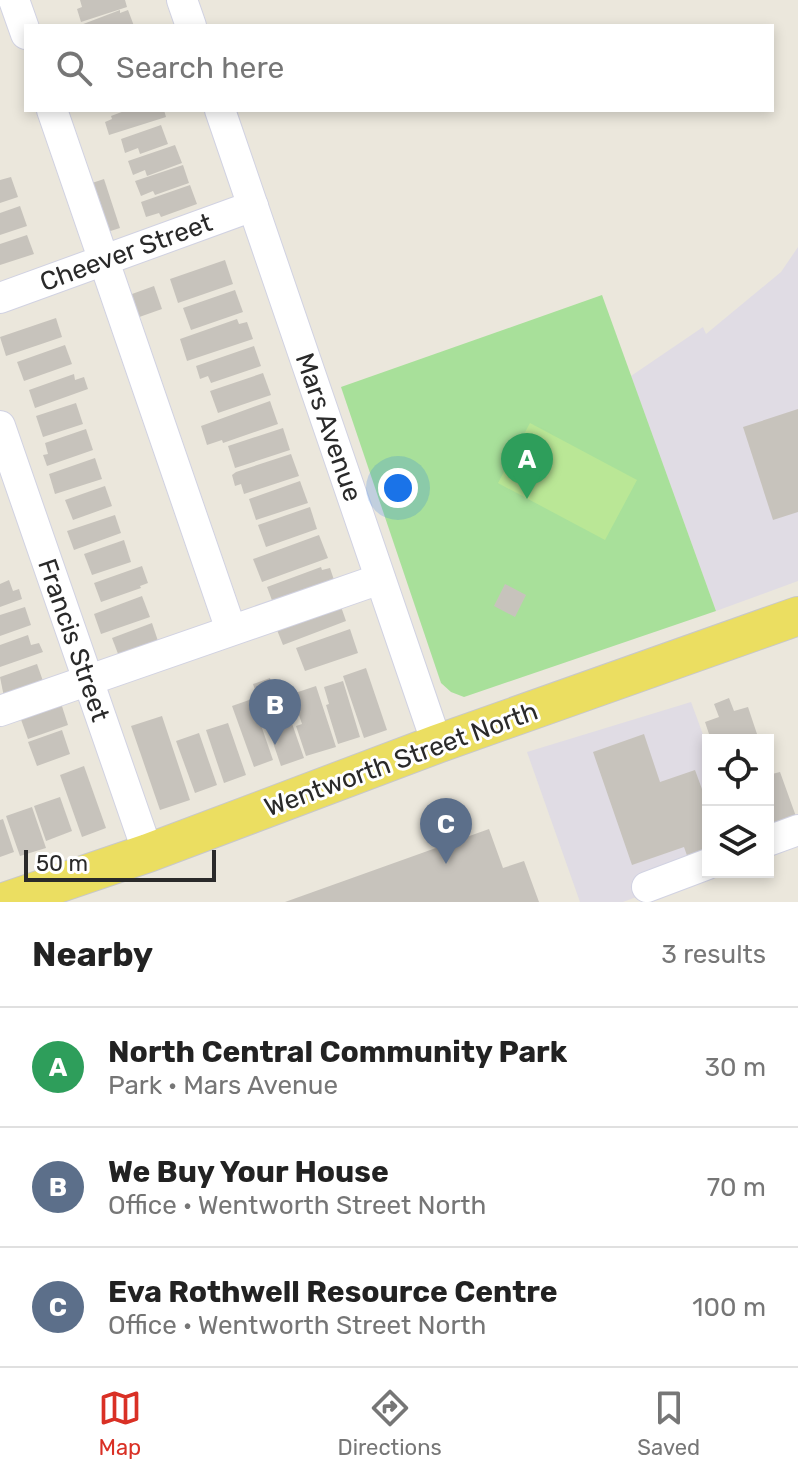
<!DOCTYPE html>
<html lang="en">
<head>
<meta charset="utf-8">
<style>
  body { margin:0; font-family:Rubik,sans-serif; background:#f6f6f6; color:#222 }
  .controls { position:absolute; right:24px; bottom:24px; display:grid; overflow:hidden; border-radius:0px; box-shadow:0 4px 12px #0003 }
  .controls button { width:72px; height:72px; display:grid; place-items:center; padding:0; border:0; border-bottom:2px solid #e0e0e0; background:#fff; color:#222; font:40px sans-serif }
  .scale { position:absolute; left:24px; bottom:20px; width:192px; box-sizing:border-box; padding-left:8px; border:4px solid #2a2a2a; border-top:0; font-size:22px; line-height:28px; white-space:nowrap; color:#2a2a2a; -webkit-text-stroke:6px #fff; paint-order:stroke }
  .you { position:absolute; left:398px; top:488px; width:28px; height:28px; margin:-20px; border:6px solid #fff; border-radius:50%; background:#1a73e8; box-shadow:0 0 0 12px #1a73e833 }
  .badge { display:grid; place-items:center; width:52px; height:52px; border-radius:50%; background:#d93025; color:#fff; font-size:26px; font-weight:700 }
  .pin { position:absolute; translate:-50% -66px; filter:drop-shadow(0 2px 4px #0008) }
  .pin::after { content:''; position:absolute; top:42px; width:28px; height:24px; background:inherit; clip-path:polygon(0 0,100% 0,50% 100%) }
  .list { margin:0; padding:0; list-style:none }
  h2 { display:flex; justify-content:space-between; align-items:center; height:104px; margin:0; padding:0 32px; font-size:34px }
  h2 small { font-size:26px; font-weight:400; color:#767676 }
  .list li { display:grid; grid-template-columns:52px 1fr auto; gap:24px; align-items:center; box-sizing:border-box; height:120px; padding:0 32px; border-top:2px solid #e0e0e0 }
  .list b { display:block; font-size:30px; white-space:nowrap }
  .list p { margin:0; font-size:26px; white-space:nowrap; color:#767676 }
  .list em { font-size:26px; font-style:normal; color:#767676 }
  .icon { flex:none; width:44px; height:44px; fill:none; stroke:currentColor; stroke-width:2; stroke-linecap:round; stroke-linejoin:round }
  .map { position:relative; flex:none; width:798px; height:902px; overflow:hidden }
  .search { position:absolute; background:#fff; box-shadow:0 4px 12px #0003; left:24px; right:24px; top:24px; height:88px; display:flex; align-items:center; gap:20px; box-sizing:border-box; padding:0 28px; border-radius:0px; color:#767676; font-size:30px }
  .sheet { height:464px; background:#fff }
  nav { display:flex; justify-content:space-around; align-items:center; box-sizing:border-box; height:112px; border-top:2px solid #e0e0e0; background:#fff; font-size:22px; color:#767676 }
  nav a { display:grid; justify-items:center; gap:4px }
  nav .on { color:#d93025 }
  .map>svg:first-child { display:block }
  .industrial { fill:#e0dce4 }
  .green { fill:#a8e09a }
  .pitch { fill:#bae796 }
  .building { fill:#c7c3bc }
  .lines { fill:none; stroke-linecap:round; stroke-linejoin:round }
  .minor-casing { stroke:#d1d2e2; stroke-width:32 }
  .major-casing { stroke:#c8c8c8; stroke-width:40 }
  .minor { stroke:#fff; stroke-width:30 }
  .major { stroke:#ebde61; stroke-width:38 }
  .labels { text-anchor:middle; stroke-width:6; stroke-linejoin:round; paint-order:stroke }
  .street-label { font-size:26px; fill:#2a2a2a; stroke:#fff }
</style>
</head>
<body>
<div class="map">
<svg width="798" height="902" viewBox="0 0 798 902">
  <rect width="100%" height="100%" fill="#ebe7dc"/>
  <g class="industrial">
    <polygon points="798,247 798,581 716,611 631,376 703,327 706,334 781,272"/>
    <polygon points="691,702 708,748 708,870 623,902 580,902 527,752"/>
  </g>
  <polygon class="green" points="602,295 716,611 464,697 451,692 441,683 341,387"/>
  <polygon class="pitch" points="530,423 637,480 605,540 498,483"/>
  <g class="building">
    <polygon points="80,0 125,0 127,7 81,22 77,9 82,7"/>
    <polygon points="120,10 120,13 128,10 134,26 78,26"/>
    <polygon points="127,110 164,110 166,117 109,135 105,122 112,119 111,116"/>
    <polygon points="161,125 168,144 140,154 138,148 125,153 121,139"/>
    <polygon points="175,145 182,163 147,176 145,170 133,175 128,161"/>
    <polygon points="183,165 189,183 155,195 153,191 141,196 135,181"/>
    <polygon points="11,177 18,197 0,203 0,180"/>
    <polygon points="104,179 120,228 101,234 89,184"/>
    <polygon points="190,185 197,204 161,217 159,213 146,217 141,202"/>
    <polygon points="20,206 27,226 0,235 0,213"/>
    <polygon points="27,235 34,254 0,265 0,244"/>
    <polygon points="225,260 233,284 178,303 170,279"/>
    <polygon points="154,286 162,309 128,321 121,298"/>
    <polygon points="235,290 243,312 191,330 183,308"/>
    <polygon points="56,318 62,337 6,356 0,337"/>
    <polygon points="237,319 239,324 247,322 253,339 187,361 180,339"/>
    <polygon points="65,345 72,364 24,381 17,362"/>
    <polygon points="254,346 261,366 211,383 208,376 200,379 196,366"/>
    <polygon points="263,373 271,395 218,413 210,391"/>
    <polygon points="74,374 75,380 84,377 88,389 35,408 29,390"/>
    <polygon points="270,401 278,424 223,443 222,440 207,445 201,426"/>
    <polygon points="76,403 83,424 43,437 36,416"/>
    <polygon points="798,409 798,512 773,520 743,427"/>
    <polygon points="283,428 290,450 235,468 228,446"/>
    <polygon points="86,429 93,450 47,466 43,455 48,454 45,443"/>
    <polygon points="291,454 299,476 244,494 241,484 235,486 232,475 236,472"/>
    <polygon points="95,458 102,479 55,494 49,474"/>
    <polygon points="300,481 308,503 256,520 249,499"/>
    <polygon points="105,486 112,506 73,520 65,500"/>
    <polygon points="310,507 317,529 266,547 258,525"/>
    <polygon points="115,515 121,533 74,550 67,531"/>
    <polygon points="319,535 328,558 262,582 253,559"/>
    <polygon points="124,540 131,562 92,575 84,554"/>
    <polygon points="142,566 148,583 140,586 141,588 101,602 94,583"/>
    <polygon points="321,567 322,570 330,568 336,586 273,603 267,587"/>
    <polygon points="9,580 13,591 19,589 22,599 0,607 0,584"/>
    <polygon points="505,584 526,595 515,617 494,606"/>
    <polygon points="142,596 150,617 101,634 94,614"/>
    <polygon points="339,601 346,621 283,645 277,630"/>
    <polygon points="25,607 31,625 0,636 0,615"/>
    <polygon points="152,623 159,644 120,659 112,638"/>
    <polygon points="350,629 358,653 305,671 296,648"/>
    <polygon points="28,635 31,645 39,643 43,652 0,667 0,645"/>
    <polygon points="37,664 44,684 4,697 0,677"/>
    <polygon points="366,668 387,730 364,738 343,676"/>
    <polygon points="270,678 272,688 279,686 304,758 281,766 253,684"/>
    <polygon points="343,681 360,737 338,744 326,705 329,704 324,687"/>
    <polygon points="316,686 336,747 306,756 296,726 302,724 292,694"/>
    <polygon points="729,698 734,711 748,707 759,740 711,740 705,722 719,717 714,704"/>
    <polygon points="252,699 273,760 254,767 232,706"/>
    <polygon points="60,700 68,725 28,739 19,714"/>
    <polygon points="162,716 190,800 160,810 131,726"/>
    <polygon points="228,723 246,775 224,783 206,730"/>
    <polygon points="62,730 70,754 37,766 28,742"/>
    <polygon points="199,733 217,785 195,793 176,741"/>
    <polygon points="644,734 660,782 695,770 706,800 708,799 708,857 690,864 684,847 632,865 593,752"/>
    <polygon points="84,766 106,828 82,837 60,775"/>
    <polygon points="768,766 772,774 780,772 798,822 768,833"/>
    <polygon points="60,797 72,831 46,841 34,806"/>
    <polygon points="32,807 46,848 20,856 6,816"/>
    <polygon points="3,819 14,852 0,857 0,820"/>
    <polygon points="489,829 503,868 524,861 539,902 285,902"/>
  </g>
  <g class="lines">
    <defs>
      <g id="minor">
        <polyline points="14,0 26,34"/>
        <polyline points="182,0 191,26"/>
        <polyline points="52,110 231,630"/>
        <polyline points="220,110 437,744"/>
        <polyline points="0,298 253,206"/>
        <polyline points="0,426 148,853"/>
        <polyline points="0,711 380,579"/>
        <polyline points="768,841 798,830"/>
        <polyline points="647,887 708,864"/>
      </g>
      <polyline id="major" points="4,902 148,853 437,744 798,616"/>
    </defs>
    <use href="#minor" class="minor-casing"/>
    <use href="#major" class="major-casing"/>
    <use href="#minor" class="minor"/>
    <use href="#major" class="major"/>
  </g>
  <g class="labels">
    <g class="street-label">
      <text transform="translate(126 252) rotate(-20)" y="9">Cheever Street</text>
      <text transform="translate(329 427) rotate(71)" y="9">Mars Avenue</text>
      <text transform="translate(74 640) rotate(71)" y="9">Francis Street</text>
      <text transform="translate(401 759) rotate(-20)" y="9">Wentworth Street North</text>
    </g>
  </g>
</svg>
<div class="controls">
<button><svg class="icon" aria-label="locate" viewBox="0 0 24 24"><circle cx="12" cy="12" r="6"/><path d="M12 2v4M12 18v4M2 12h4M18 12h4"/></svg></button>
<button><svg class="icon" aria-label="layers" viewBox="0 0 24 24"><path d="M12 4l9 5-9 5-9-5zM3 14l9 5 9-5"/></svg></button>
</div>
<div class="scale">50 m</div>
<div class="you"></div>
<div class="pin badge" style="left:527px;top:499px;background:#2e9e5b">A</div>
<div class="pin badge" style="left:275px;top:745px;background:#5c6f8a">B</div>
<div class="pin badge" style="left:446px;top:864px;background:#5c6f8a">C</div>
<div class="search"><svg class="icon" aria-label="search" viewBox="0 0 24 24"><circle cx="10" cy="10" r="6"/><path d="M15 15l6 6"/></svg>Search here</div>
</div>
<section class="sheet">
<h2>Nearby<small>3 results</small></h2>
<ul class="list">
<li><span class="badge" style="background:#2e9e5b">A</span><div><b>North Central Community Park</b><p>Park · Mars Avenue</p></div><em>30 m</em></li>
<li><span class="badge" style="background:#5c6f8a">B</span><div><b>We Buy Your House</b><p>Office · Wentworth Street North</p></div><em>70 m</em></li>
<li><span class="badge" style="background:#5c6f8a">C</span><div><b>Eva Rothwell Resource Centre</b><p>Office · Wentworth Street North</p></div><em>100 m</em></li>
</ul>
</section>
<nav>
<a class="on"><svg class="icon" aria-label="map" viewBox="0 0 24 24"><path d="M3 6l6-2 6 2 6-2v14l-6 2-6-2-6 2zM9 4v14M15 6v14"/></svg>Map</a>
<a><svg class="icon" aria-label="directions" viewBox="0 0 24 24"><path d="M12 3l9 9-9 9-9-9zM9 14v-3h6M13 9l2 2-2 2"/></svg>Directions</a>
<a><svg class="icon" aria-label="saved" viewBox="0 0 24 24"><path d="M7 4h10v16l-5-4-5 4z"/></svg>Saved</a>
</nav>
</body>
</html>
